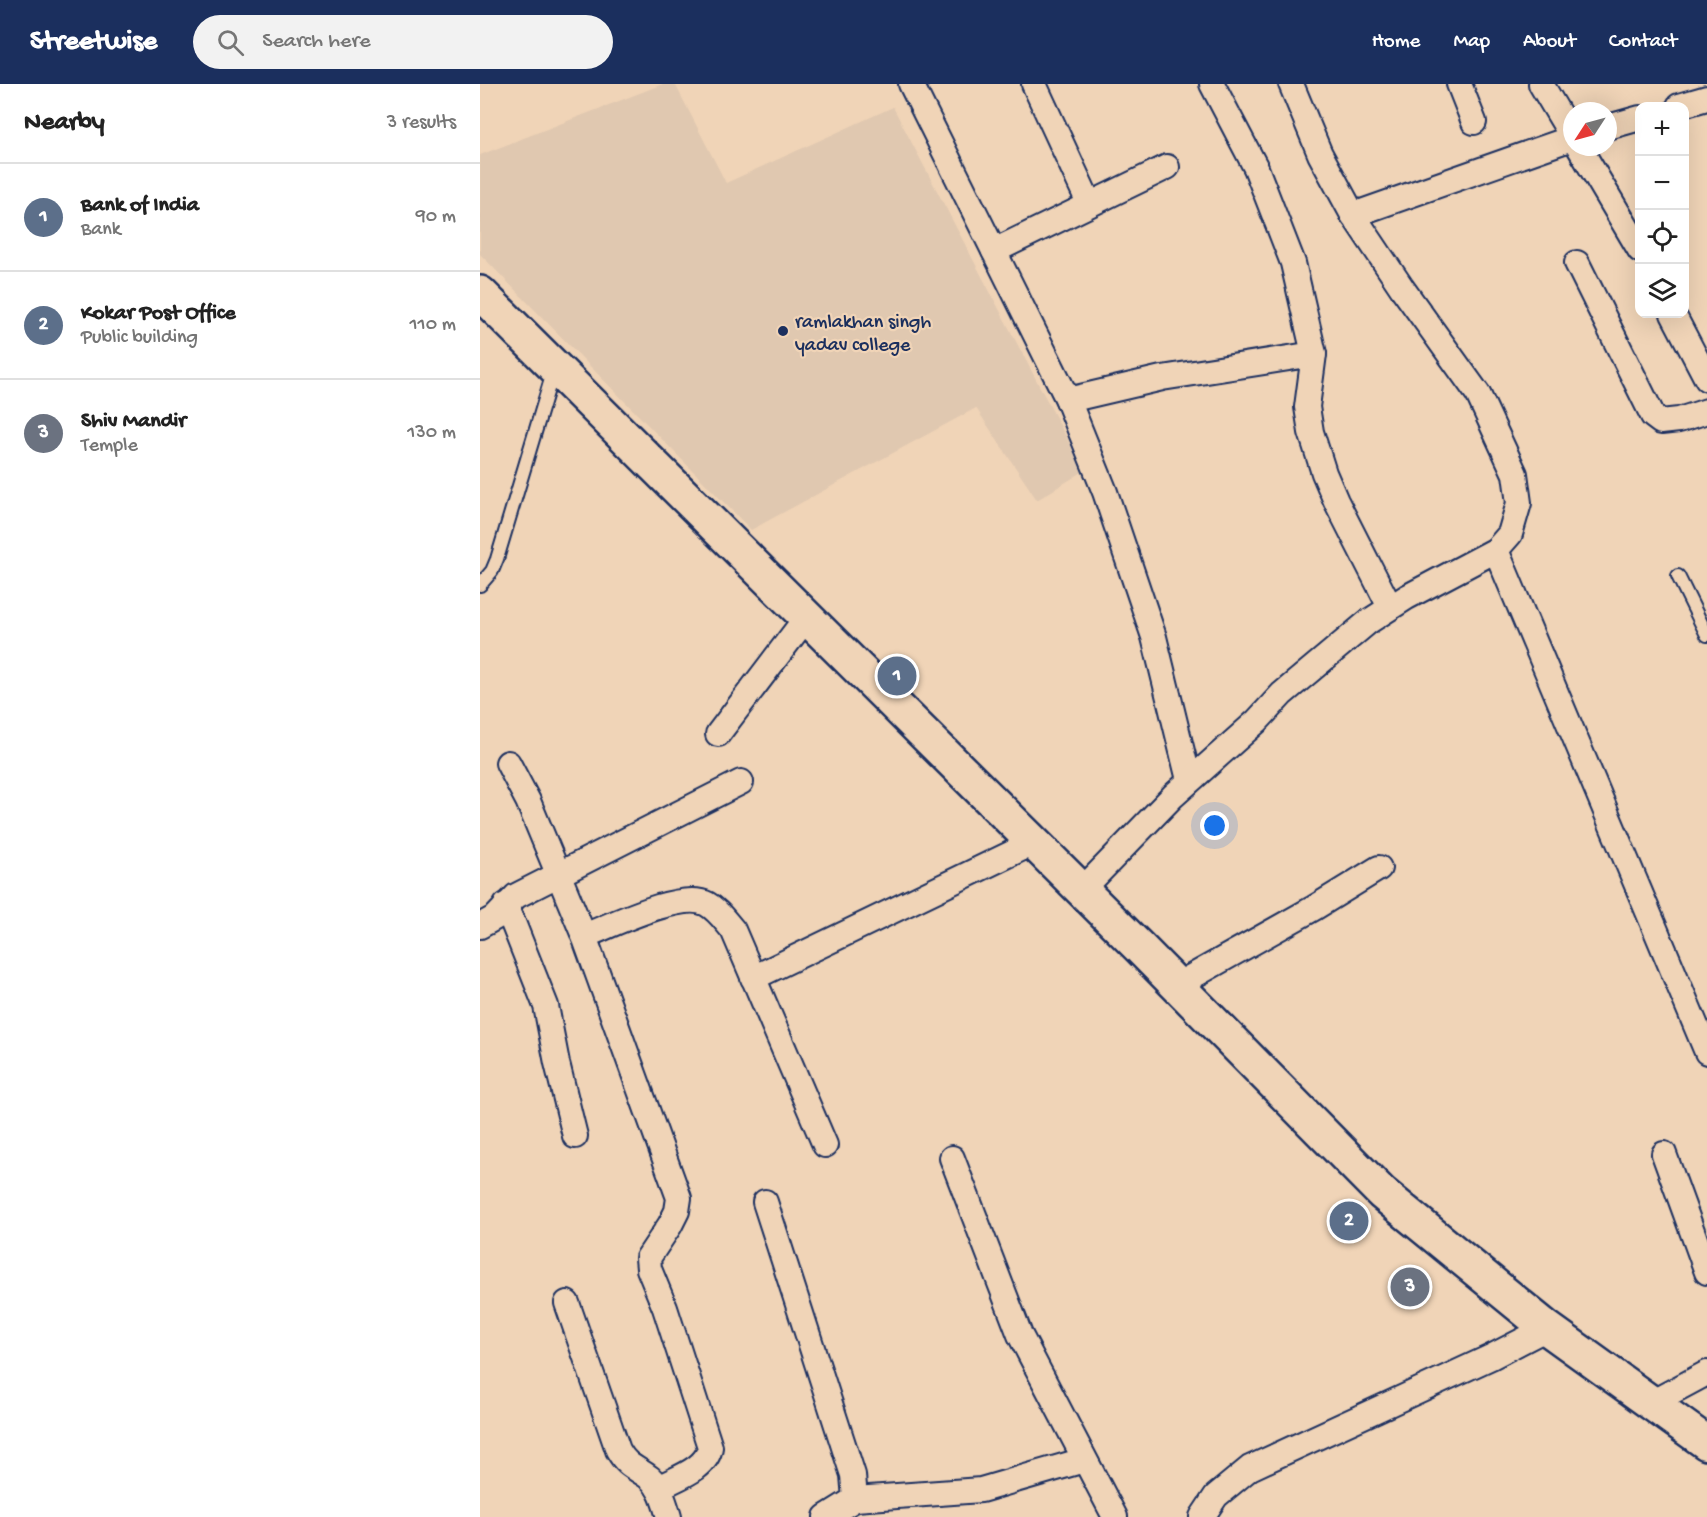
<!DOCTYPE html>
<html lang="en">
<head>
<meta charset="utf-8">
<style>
  body { margin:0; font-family:"Gochi Hand",sans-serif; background:#f2f2f2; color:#222 }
  .controls { position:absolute; right:18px; top:18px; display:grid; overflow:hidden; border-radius:12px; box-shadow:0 6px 24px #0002 }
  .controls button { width:54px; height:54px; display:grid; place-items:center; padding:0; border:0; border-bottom:2px solid #e0e0e0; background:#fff; color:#222; font:30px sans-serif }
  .compass { position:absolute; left:1083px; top:18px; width:54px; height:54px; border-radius:50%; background:#fff; box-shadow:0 6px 24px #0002; rotate:234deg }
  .you { position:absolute; left:735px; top:742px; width:21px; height:21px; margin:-15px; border:4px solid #fff; border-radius:50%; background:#1a73e8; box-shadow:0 0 0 9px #1a73e833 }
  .badge { display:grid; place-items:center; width:39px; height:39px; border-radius:50%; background:#1b2f5e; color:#fff; font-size:20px; font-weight:700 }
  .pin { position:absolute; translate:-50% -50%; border:3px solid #fff; box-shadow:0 2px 6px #0006 }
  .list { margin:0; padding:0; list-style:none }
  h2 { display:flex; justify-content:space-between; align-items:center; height:78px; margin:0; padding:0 24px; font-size:26px }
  h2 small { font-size:20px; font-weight:400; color:#767676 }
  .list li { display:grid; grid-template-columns:39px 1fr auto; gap:18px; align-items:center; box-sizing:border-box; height:108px; padding:0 24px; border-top:2px solid #e0e0e0 }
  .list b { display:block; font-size:22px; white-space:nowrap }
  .list p { margin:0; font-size:20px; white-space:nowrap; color:#767676 }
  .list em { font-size:20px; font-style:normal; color:#767676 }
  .icon { flex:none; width:33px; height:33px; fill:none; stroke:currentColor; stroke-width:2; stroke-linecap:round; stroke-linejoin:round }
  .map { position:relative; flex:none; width:1227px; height:1433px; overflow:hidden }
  header { display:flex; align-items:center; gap:36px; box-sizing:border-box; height:84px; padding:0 30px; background:#1b2f5e; color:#fff }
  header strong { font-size:28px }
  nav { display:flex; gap:33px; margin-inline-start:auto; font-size:21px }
  .search { width:420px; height:54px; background:#f2f2f2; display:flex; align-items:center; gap:15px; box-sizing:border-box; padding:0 21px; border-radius:33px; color:#767676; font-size:22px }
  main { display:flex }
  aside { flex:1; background:#fff }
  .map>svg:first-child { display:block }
  .built { fill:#e0c8b0 }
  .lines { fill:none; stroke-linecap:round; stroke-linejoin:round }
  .lane-casing { stroke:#1b2f5e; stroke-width:16 }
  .street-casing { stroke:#1b2f5e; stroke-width:28 }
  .secondary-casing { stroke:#1b2f5e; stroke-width:38 }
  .lane { stroke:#f0d4b7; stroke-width:12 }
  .street { stroke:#f0d4b7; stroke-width:24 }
  .secondary { stroke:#f0d4b7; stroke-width:33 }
  .poi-dot { fill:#1b2f5e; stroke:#f0d4b7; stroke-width:2 }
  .labels { text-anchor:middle; stroke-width:4.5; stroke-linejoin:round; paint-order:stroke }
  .poi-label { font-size:20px; fill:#1b2f5e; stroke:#f0d4b7; text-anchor:start }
</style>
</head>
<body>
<header>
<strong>Streetwise</strong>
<div class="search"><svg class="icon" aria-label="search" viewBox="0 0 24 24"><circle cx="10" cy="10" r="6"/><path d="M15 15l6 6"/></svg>Search here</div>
<nav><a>Home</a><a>Map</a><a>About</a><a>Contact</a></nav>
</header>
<main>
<aside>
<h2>Nearby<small>3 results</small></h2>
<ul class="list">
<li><span class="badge" style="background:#5c6f8a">1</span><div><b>Bank of India</b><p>Bank</p></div><em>90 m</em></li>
<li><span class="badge" style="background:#5c6f8a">2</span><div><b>Kokar Post Office</b><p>Public building</p></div><em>110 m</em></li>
<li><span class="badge" style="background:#6b7280">3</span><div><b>Shiv Mandir</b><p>Temple</p></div><em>130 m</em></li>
</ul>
</aside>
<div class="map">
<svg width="1227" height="1433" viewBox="0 0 1227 1433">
  <rect width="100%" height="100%" fill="#f0d4b7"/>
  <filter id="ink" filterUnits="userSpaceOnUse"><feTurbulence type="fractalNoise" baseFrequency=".0167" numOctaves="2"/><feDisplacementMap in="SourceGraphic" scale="12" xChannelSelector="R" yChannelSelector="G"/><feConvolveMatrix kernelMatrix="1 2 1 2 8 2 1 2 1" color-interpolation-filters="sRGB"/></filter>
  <g filter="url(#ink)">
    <polygon class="built" points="183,0 195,0 246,99 413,23 604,387 557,416 496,324 271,446 0,170 0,71"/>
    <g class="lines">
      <defs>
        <g id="lane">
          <polyline points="1198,492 1227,551"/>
          <polyline points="0,501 12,487 17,475 74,285"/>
        </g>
        <g id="street">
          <polyline points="431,0 588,316 625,408 674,553 709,696"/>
          <polyline points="554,0 609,119"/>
          <polyline points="732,0 776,84 813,179 834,270 827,323 831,348 844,389 856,417 910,523"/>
          <polyline points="979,0 994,38"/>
          <polyline points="1061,0 1092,52"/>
          <polyline points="1199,22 1227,14"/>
          <polyline points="1128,43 1160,34"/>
          <polyline points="1099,63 1160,166"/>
          <polyline points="873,131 1092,54"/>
          <polyline points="514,167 687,83"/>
          <polyline points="1097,179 1173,332 1181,338 1199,336 1227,327"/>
          <polyline points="1193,230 1227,295"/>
          <polyline points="588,316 682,294 834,270"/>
          <polyline points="1016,466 1227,968"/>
          <polyline points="238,650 326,534"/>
          <path d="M 28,679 L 48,717 L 104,852 L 199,1114 L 197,1127 L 190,1141 L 168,1174 L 169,1185 L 185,1224 L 230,1363 C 227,1385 196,1394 178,1404"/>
          <polyline points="601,807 693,712 777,637 802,610 888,538 927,513 1016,466 1030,450 1039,419 1035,390 998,310 922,204 873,131 840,70 811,0"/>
          <polyline points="26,821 66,922 77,979 95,1052"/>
          <polyline points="0,842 16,833 36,812 261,698"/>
          <path d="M 104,852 C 130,842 202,806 227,820 C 238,826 245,837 253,846 L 345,1061"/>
          <polyline points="273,894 553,759"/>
          <polyline points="697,901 834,824 899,784"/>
          <polyline points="1184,1070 1227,1188"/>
          <polyline points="472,1074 540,1251 635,1433"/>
          <polyline points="285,1118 373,1391 375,1415 346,1433"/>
          <path d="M 87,1219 L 138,1366 C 148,1384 156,1383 170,1394 C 181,1404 185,1420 189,1433"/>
          <polyline points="1171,1319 1227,1289"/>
          <polyline points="375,1415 501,1406 604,1376"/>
          <polyline points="722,1433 736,1412 770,1384 1011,1273 1067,1244"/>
        </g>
        <polyline id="secondary" points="0,209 659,863 902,1109 1067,1244 1227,1359"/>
      </defs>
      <use href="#lane" class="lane-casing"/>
      <use href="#street" class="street-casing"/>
      <use href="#secondary" class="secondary-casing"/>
      <use href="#lane" class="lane"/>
      <use href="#street" class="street"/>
      <use href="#secondary" class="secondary"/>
    </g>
  </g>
  <circle class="poi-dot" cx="303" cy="247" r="6"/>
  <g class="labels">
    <g class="poi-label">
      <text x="315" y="243">ramlakhan singh<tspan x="315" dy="23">yadav college</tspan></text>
    </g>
  </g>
</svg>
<div class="controls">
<button>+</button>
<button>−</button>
<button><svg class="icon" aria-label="locate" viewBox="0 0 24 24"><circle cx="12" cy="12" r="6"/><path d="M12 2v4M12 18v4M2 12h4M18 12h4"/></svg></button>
<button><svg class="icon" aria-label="layers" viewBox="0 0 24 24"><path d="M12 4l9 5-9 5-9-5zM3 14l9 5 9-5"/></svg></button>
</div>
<svg class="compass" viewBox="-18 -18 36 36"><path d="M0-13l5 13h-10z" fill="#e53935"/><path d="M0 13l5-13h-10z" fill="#767676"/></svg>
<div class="you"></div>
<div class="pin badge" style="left:417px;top:592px;background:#5c6f8a">1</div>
<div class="pin badge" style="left:869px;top:1137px;background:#5c6f8a">2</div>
<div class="pin badge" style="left:930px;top:1203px;background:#6b7280">3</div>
</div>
</main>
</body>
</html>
